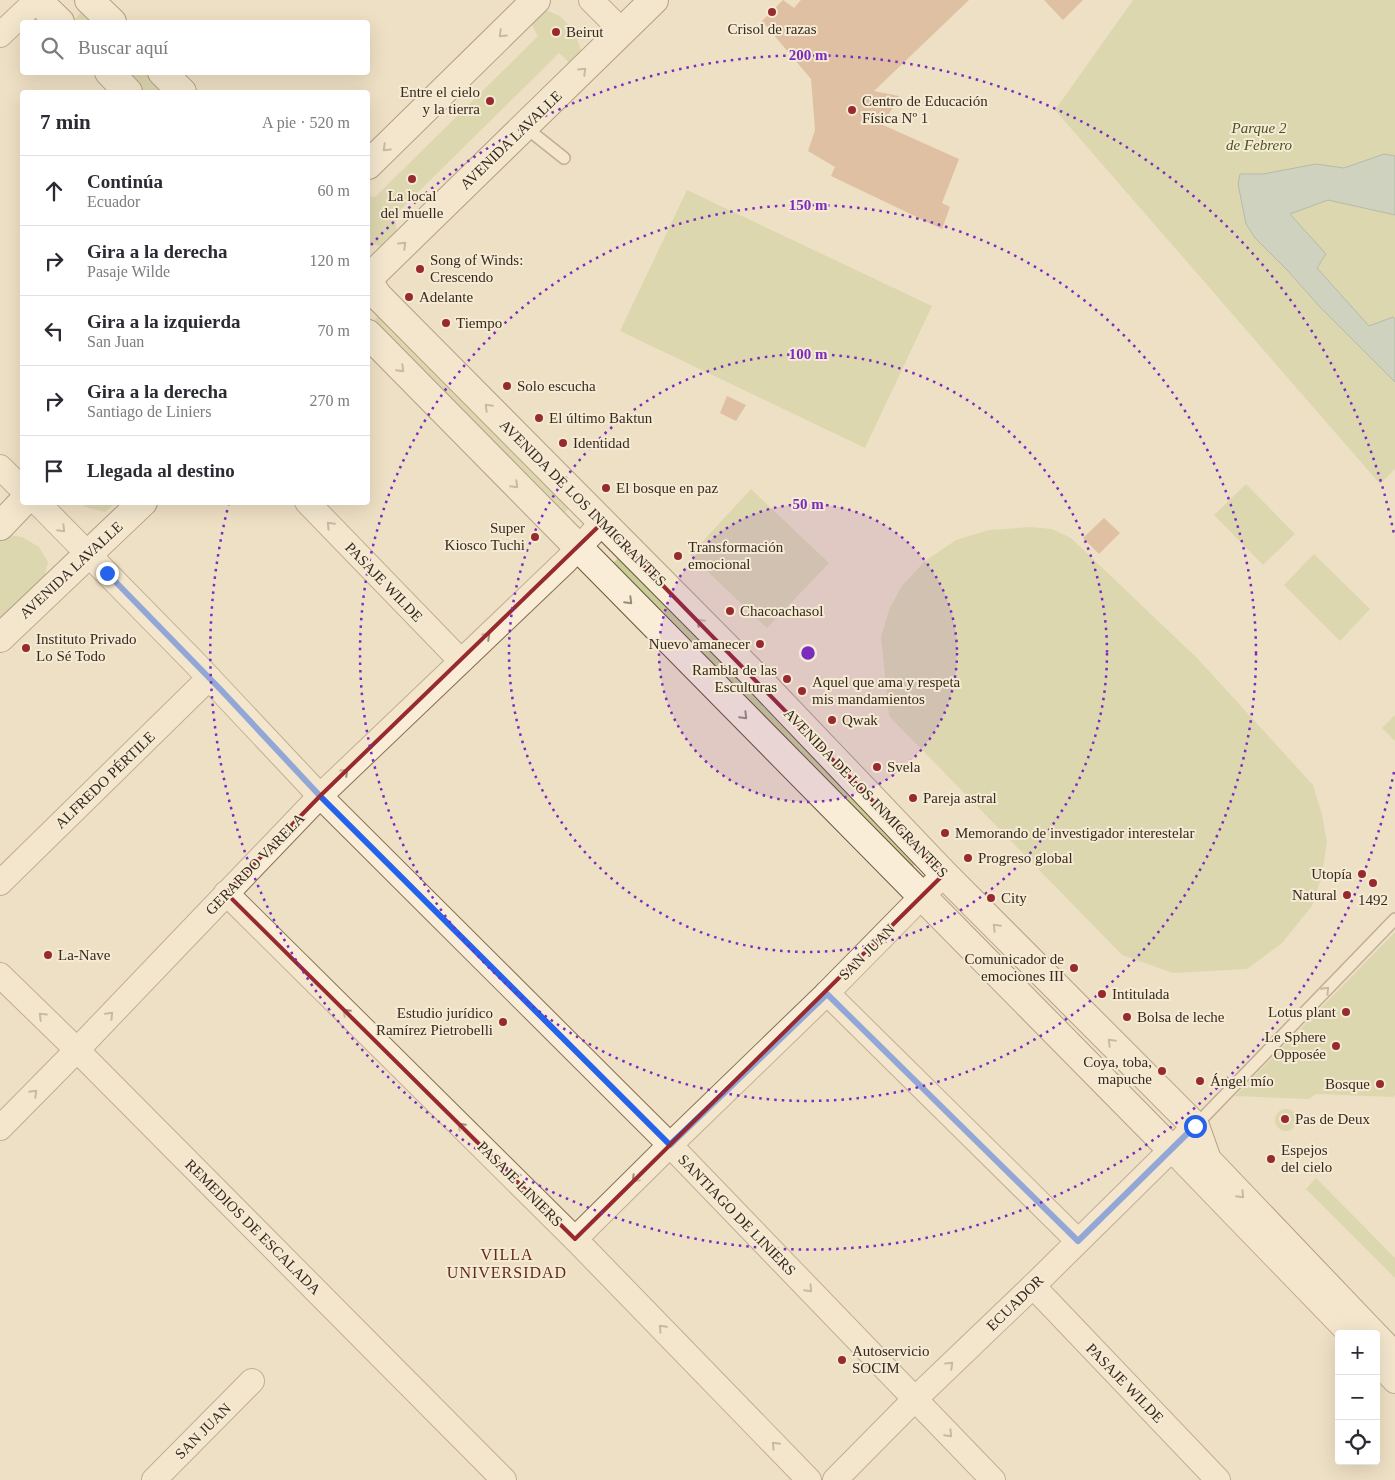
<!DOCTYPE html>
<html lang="es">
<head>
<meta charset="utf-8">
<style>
  body { margin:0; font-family:Georgia,serif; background:#f7f7f7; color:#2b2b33 }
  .controls { position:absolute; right:15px; bottom:15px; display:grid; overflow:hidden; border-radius:5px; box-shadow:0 5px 20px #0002 }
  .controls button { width:45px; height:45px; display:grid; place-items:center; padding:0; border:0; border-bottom:1px solid #e1e1e2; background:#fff; color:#2b2b33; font:25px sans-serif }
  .stop { position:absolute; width:15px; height:15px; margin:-11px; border:4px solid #2563eb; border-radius:50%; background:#fff }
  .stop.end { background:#2563eb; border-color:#fff; box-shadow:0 1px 5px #0008 }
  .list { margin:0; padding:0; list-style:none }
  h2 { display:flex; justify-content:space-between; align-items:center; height:65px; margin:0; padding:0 20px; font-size:21px }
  h2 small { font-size:16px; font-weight:400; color:#7c7c81 }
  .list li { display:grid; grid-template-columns:32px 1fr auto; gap:15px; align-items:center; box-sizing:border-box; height:70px; padding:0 20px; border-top:1px solid #e1e1e2 }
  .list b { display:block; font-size:19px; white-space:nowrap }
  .list p { margin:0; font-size:16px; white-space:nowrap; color:#7c7c81 }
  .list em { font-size:16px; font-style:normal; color:#7c7c81 }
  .icon { flex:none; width:28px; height:28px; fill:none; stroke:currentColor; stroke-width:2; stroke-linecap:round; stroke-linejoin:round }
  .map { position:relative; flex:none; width:1395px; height:1480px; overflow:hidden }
  .search { position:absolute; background:#fff; box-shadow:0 5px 20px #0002; left:20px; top:20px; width:350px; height:55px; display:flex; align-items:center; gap:12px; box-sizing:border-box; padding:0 18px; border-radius:5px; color:#7c7c81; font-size:19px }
  .panel { position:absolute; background:#fff; box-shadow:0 5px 20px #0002; left:20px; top:90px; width:350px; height:415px; border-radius:5px }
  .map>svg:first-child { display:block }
  .green { fill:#c8cc97 }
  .water { fill:#a6c1b8; stroke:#6c8f85 }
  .building { fill:#cc997a }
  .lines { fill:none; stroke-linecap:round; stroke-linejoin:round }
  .lane-casing { stroke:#88715a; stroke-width:14 }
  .street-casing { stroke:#88715a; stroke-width:26 }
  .secondary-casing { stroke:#6a523d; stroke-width:30 }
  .lane { stroke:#f9edd7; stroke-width:11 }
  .street { stroke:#f9edd7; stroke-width:24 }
  .secondary { stroke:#f9edd7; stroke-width:28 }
  .oneway { stroke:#988c7a }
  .route { stroke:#2563eb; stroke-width:6 }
  .marked { fill:none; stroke:#972a2f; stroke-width:4; stroke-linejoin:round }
  .ring { fill:none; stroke:#7b2cbf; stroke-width:2.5; stroke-dasharray:2.5 5 }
  .poi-dot { fill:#972a2f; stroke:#f5ead3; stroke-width:2 }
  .labels { text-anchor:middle; stroke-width:4; stroke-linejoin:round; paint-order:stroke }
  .poi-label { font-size:15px; fill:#382a1e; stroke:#f5ead3; text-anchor:start }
  .park-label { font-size:15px; font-style:italic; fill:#4a5525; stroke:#f5ead3 }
  .street-label { font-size:15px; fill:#382a1e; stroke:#f5ead3 }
  .neighbourhood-label { font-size:16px; letter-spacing:1px; fill:#652a1e; stroke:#f5ead3 }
  .centre { fill:#7b2cbf; stroke:#f5ead3; stroke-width:2.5 }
  .ring-label { font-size:15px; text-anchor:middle; font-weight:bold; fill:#7b2cbf; stroke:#f5ead3; stroke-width:4; stroke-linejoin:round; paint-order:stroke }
</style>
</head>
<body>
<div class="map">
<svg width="1395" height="1480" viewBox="0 0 1395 1480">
  <rect width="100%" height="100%" fill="#eee0c4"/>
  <g class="green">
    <polygon points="1133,0 1395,0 1395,469 1380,484 1055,110"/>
    <polygon points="541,8 560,16 575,32 582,54 571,64 559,53 395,215 397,235 382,247 368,242 368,196 375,197 538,36 528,19"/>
    <polygon points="84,9 97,22 78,22 75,19"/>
    <polygon points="126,73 146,73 166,92 145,92"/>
    <polygon points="687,190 932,306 865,448 620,331"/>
    <polygon points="380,314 570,507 564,513 374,321"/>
    <polygon points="1246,484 1295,534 1263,565 1214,515"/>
    <polygon points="751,489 829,563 767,628 690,555"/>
    <polygon points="81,503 115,503 105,512 85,507"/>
    <polygon points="1031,527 1052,529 1071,538 1198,659 1313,785 1322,815 1327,842 1322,875 1312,906 1282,943 1247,969 1173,973 1122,955 889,716 881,637 889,610 901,587 925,561 956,540 989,530"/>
    <polygon points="4,534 22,537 39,547 48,562 44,580 0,621 0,538"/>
    <polygon points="1314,554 1370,609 1340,641 1284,585"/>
    <polygon points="619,557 918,861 912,867 613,563"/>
    <polygon points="1395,715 1395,741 1382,728"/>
    <polygon points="1395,932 1395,1095 1393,1097 1316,1094 1309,1099 1235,1096"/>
    <circle cx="1286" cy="1120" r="11"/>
    <polygon points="1316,1178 1395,1258 1395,1278 1306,1189"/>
  </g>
  <polygon class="water" points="1384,154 1395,156 1395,215 1328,200 1290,214 1326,254 1317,268 1369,326 1393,317 1395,319 1395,382 1320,307 1288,271 1255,238 1246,224 1238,184 1240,174 1263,174 1316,164 1344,168"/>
  <g class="building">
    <polygon points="783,0 794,8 801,0 969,0 874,91 899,96 883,125 959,159 942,203 950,207 942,229 831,176 835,167 808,151 815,130 811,79 762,21"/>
    <polygon points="1044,0 1083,0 1063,20"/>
    <polygon points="727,396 746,405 736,421 720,413"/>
    <polygon points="1104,518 1120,533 1099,554 1083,538"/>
  </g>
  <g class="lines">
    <defs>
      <g id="lane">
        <polyline points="525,127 564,158"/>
        <polyline points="1195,1126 1395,919"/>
      </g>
      <g id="street">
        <polyline points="591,0 623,32"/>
        <polyline points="0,35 37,0"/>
        <polyline points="0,467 22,489"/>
        <polyline points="37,502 196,664 320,796 670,1145 993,1480"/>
        <polyline points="307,502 461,661"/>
        <polyline points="0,883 209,678"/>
        <polyline points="226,893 575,1239 809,1480"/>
        <polyline points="0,975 77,1050 504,1480"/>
        <polyline points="827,993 1078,1241"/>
        <polyline points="0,1128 77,1050 320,796 566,561 602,523"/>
        <polyline points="1171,1149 1350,1334"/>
        <polyline points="575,1239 670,1145 827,993 944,874"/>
        <polyline points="1033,1286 1218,1480"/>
        <polyline points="1376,1361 1395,1381"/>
        <polyline points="154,1480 252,1381"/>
        <polyline points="835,1480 915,1399 1033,1286 1185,1136"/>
      </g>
      <g id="secondary">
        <polyline points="37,0 60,22"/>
        <polyline points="89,0 112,22"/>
        <polyline points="109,72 128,92"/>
        <polyline points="162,72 182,92"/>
        <polyline points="368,165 536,0"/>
        <polyline points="368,279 654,0"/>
        <polyline points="368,281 378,296 760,681 944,874 1195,1126 1207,1160 1373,1334"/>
        <polyline points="368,334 1171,1149 1207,1160"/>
        <polyline points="0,526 23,502"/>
        <polyline points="0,638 143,502"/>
        <polyline points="1376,1337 1395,1357"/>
      </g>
    </defs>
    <use href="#lane" class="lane-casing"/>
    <use href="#street" class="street-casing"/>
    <use href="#secondary" class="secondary-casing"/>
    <use href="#lane" class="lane"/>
    <use href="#street" class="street"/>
    <use href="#secondary" class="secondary"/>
  </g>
  <defs><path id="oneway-chevron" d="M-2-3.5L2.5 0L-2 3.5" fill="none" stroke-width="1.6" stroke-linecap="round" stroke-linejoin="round" transform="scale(1.25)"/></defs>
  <g class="oneway">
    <use href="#oneway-chevron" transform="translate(502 34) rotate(136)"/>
    <use href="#oneway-chevron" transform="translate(583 71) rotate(-44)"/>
    <use href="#oneway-chevron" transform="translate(386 148) rotate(136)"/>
    <use href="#oneway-chevron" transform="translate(403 245) rotate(-44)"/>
    <use href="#oneway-chevron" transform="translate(401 369) rotate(45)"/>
    <use href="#oneway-chevron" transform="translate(488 407) rotate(-135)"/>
    <use href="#oneway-chevron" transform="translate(515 485) rotate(45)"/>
    <use href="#oneway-chevron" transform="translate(330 525) rotate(-134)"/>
    <use href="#oneway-chevron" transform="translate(62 529) rotate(45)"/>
    <use href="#oneway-chevron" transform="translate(629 601) rotate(45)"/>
    <use href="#oneway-chevron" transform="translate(700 622) rotate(-135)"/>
    <use href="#oneway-chevron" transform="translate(487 636) rotate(-44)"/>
    <use href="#oneway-chevron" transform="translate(744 716) rotate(45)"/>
    <use href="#oneway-chevron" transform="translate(345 772) rotate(-44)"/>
    <use href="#oneway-chevron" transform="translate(996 927) rotate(-135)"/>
    <use href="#oneway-chevron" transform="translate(1326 990) rotate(-46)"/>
    <use href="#oneway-chevron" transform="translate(346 1012) rotate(-135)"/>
    <use href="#oneway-chevron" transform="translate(110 1015) rotate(-46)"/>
    <use href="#oneway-chevron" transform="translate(42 1016) rotate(-136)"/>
    <use href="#oneway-chevron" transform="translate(1111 1042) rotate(-135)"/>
    <use href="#oneway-chevron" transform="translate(34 1093) rotate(-45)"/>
    <use href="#oneway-chevron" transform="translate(461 1126) rotate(-135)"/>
    <use href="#oneway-chevron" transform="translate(635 1179) rotate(135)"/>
    <use href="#oneway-chevron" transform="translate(1241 1195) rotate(46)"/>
    <use href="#oneway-chevron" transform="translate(809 1289) rotate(46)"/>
    <use href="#oneway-chevron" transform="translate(662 1328) rotate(-134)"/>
    <use href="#oneway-chevron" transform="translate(950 1365) rotate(-44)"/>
    <use href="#oneway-chevron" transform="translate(949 1434) rotate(46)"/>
    <use href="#oneway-chevron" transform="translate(775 1445) rotate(-134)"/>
  </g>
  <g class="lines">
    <polyline class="route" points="107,573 221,690 320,796 670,1145 827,994 1078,1241 1195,1126"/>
  </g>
  <path d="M0 0H1395V1480H0ZM 602,523 L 944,874 L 575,1239 L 226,893 L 320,796 Z" fill="#eee0c4" fill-opacity=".55" fill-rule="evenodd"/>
  <path class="marked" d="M 602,523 L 944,874 L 575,1239 L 226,893 L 320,796 Z"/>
  <circle cx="808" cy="653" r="149" fill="#7b2cbf" fill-opacity=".12"/>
  <g class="ring">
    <circle cx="808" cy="653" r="149"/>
    <circle cx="808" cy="653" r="299"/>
    <circle cx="808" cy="653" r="448"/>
    <path d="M1394 772A598 598 0 1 1 229 503M371 245A598 598 0 0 1 1394 534"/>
  </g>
  <g class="poi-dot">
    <circle cx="772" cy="12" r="5"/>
    <circle cx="556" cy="32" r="5"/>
    <circle cx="490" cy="101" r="5"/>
    <circle cx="852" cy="110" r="5"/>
    <circle cx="412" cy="179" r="5"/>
    <circle cx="420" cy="269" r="5"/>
    <circle cx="409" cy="297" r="5"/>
    <circle cx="446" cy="323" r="5"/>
    <circle cx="507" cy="386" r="5"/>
    <circle cx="539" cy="418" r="5"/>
    <circle cx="563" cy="443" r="5"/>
    <circle cx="606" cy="488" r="5"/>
    <circle cx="535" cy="537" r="5"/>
    <circle cx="678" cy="556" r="5"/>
    <circle cx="730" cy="611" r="5"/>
    <circle cx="760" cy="644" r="5"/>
    <circle cx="26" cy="648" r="5"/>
    <circle cx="787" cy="679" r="5"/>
    <circle cx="802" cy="691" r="5"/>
    <circle cx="832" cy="720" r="5"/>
    <circle cx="877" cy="767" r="5"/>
    <circle cx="913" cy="798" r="5"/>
    <circle cx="945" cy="833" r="5"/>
    <circle cx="968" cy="858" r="5"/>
    <circle cx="1362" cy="874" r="5"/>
    <circle cx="1373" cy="883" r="5"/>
    <circle cx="1347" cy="895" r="5"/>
    <circle cx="991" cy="898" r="5"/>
    <circle cx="48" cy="955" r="5"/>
    <circle cx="1074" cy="968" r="5"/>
    <circle cx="1102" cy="994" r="5"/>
    <circle cx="1346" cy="1012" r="5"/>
    <circle cx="1127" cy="1017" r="5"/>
    <circle cx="503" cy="1022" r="5"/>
    <circle cx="1336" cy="1046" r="5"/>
    <circle cx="1162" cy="1071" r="5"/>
    <circle cx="1200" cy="1081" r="5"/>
    <circle cx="1380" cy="1084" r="5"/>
    <circle cx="1285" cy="1119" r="5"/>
    <circle cx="1271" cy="1159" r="5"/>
    <circle cx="842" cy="1360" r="5"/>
  </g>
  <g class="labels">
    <g class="poi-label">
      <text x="772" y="34" text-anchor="middle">Crisol de razas</text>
      <text x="566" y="37">Beirut</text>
      <text x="480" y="97" text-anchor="end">Entre el cielo<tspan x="480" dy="17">y la tierra</tspan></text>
      <text x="862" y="106">Centro de Educación<tspan x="862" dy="17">Física Nº 1</tspan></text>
      <text x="412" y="201" text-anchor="middle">La local<tspan x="412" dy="17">del muelle</tspan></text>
      <text x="430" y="265">Song of Winds:<tspan x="430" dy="17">Crescendo</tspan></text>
      <text x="419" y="302">Adelante</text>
      <text x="456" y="328">Tiempo</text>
      <text x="517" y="391">Solo escucha</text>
      <text x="549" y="423">El último Baktun</text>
      <text x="573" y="448">Identidad</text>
      <text x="616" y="493">El bosque en paz</text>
      <text x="525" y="533" text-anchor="end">Super<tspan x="525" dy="17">Kiosco Tuchi</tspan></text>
      <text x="688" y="552">Transformación<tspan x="688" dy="17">emocional</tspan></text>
      <text x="740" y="616">Chacoachasol</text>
      <text x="36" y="644">Instituto Privado<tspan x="36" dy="17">Lo Sé Todo</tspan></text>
      <text x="750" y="649" text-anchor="end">Nuevo amanecer</text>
      <text x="777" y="675" text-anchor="end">Rambla de las<tspan x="777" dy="17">Esculturas</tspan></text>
      <text x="812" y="687">Aquel que ama y respeta<tspan x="812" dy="17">mis mandamientos</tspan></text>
      <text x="842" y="725">Qwak</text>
      <text x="887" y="772">Svela</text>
      <text x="923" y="803">Pareja astral</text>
      <text x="955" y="838">Memorando de investigador interestelar</text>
      <text x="978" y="863">Progreso global</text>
      <text x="1352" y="879" text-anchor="end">Utopía</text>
      <text x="1337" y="900" text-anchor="end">Natural</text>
      <text x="1001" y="903">City</text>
      <text x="1373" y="905" text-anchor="middle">1492</text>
      <text x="58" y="960">La-Nave</text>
      <text x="1064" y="964" text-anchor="end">Comunicador de<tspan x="1064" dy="17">emociones III</tspan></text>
      <text x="1112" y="999">Intitulada</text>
      <text x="1336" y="1017" text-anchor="end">Lotus plant</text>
      <text x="493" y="1018" text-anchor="end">Estudio jurídico<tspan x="493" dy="17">Ramírez Pietrobelli</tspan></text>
      <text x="1137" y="1022">Bolsa de leche</text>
      <text x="1326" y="1042" text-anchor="end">Le Sphere<tspan x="1326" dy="17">Opposée</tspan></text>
      <text x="1152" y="1067" text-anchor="end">Coya, toba,<tspan x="1152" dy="17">mapuche</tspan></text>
      <text x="1210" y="1086">Ángel mío</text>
      <text x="1370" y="1089" text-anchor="end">Bosque</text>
      <text x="1295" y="1124">Pas de Deux</text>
      <text x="1281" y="1155">Espejos<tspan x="1281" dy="17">del cielo</tspan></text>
      <text x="852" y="1356">Autoservicio<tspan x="852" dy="17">SOCIM</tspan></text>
    </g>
    <g class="park-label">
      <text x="1259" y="133">Parque 2<tspan x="1259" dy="17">de Febrero</tspan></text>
    </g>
    <g class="street-label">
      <text transform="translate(511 140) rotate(-44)" y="5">AVENIDA LAVALLE</text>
      <text transform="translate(583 503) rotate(45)" y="5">AVENIDA DE LOS INMIGRANTES</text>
      <text transform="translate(71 570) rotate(-43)" y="5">AVENIDA LAVALLE</text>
      <text transform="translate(384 582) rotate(46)" y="5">PASAJE WILDE</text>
      <text transform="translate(105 780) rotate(-44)" y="5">ALFREDO PÉRTILE</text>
      <text transform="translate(866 793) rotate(46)" y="5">AVENIDA DE LOS INMIGRANTES</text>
      <text transform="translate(255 864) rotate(-46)" y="5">GERARDO VARELA</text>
      <text transform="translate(867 952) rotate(-45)" y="5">SAN JUAN</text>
      <text transform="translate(520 1184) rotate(45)" y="5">PASAJE LINIERS</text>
      <text transform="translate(737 1215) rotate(46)" y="5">SANTIAGO DE LINIERS</text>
      <text transform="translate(253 1227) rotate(45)" y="5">REMEDIOS DE ESCALADA</text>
      <text transform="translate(1015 1303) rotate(-44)" y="5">ECUADOR</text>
      <text transform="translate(1125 1383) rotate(46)" y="5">PASAJE WILDE</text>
      <text transform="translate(203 1431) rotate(-45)" y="5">SAN JUAN</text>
    </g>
    <g class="neighbourhood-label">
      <text x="507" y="1260">VILLA<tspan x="507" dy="18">UNIVERSIDAD</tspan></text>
    </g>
  </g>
  <circle cx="808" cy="653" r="8" class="centre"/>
  <g class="ring-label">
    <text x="808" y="60">200 m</text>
    <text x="808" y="210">150 m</text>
    <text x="808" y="359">100 m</text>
    <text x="808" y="509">50 m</text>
  </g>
</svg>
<div class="controls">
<button>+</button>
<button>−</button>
<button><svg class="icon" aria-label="locate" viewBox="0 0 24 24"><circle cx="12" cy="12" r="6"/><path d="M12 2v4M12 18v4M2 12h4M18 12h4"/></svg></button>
</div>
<div class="stop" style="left:1195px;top:1126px"></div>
<div class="stop end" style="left:107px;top:573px"></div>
<div class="search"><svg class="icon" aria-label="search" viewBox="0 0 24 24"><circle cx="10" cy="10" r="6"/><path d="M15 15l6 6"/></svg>Buscar aquí</div>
<section class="panel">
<h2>7 min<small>A pie · 520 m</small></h2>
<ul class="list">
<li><svg class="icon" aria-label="ahead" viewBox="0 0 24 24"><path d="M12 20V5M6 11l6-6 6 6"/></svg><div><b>Continúa</b><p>Ecuador</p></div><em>60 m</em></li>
<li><svg class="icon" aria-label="right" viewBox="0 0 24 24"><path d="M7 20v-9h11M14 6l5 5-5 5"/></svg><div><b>Gira a la derecha</b><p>Pasaje Wilde</p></div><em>120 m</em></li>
<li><svg class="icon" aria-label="left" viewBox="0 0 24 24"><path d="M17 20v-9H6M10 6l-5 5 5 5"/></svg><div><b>Gira a la izquierda</b><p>San Juan</p></div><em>70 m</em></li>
<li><svg class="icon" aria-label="right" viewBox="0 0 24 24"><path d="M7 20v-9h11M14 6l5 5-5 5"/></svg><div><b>Gira a la derecha</b><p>Santiago de Liniers</p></div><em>270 m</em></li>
<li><svg class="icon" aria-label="arrive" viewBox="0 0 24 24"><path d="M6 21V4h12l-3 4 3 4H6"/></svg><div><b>Llegada al destino</b></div></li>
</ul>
</section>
</div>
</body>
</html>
